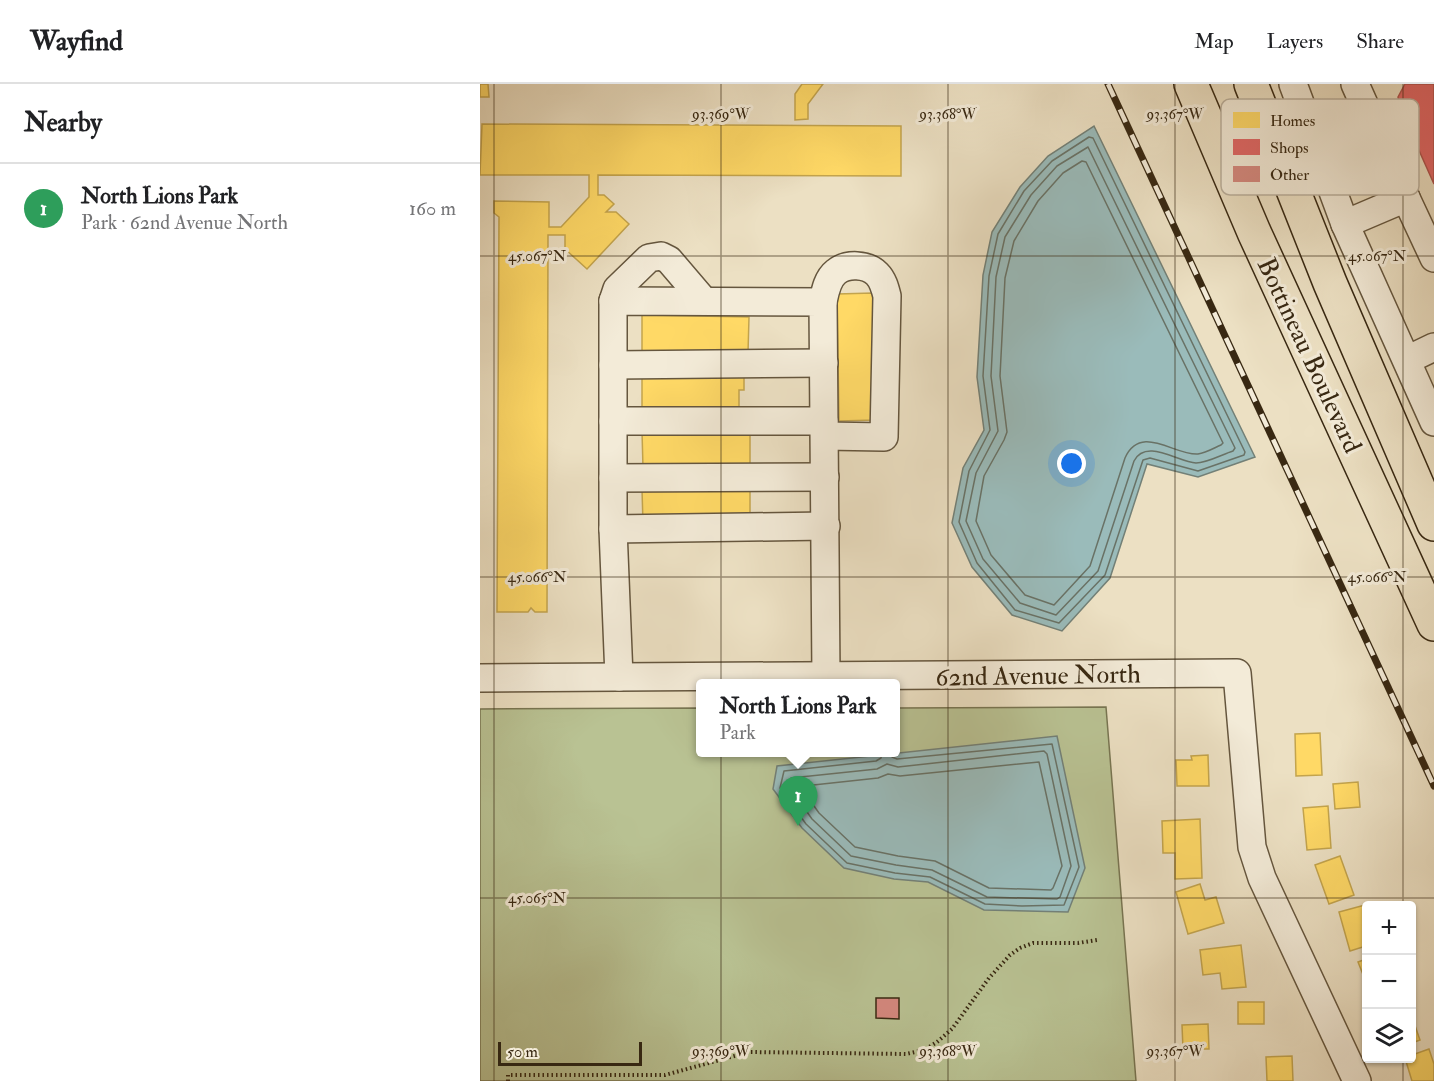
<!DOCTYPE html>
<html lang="en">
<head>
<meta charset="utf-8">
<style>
  body { margin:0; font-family:"IM FELL Double Pica",serif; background:#f6f6f6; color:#202124 }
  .controls { position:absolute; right:18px; bottom:18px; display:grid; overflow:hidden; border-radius:6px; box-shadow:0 2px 4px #0004 }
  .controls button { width:54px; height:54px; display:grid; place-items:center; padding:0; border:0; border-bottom:2px solid #e0e0e0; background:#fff; color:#202124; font:30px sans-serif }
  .scale { position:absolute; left:18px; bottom:15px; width:144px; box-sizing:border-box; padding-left:6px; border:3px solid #382812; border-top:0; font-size:16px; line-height:21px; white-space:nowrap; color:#382812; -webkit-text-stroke:4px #f3ebd8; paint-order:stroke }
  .you { position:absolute; left:592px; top:380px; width:21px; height:21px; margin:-15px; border:4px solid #fff; border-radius:50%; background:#1a73e8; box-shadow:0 0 0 9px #1a73e833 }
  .badge { display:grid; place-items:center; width:39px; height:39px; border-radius:50%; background:#0f766e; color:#fff; font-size:20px; font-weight:700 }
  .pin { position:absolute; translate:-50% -50px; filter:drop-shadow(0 2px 3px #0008) }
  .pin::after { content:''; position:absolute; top:32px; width:21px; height:18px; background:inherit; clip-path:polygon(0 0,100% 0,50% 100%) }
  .popup { position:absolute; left:216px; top:595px; width:204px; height:78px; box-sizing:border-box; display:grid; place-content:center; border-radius:6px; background:#fff; filter:drop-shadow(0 2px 4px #0005); font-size:20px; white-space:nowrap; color:#757577 }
  .popup b { font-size:22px; color:#202124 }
  .popup::after { content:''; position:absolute; left:50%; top:100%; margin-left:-12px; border:12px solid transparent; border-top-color:#fff }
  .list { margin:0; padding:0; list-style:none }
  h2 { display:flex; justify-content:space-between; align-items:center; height:78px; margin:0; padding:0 24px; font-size:26px }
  h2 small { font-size:20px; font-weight:400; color:#757577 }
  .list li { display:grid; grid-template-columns:39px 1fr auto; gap:18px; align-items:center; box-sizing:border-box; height:90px; padding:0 24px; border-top:2px solid #e0e0e0 }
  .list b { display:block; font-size:22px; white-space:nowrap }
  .list p { margin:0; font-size:20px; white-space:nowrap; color:#757577 }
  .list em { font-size:20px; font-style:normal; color:#757577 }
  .icon { flex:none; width:33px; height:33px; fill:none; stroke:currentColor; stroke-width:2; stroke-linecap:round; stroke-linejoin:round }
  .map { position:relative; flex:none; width:954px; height:997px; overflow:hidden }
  header { display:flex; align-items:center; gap:36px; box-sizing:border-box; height:84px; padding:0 30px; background:#fff; border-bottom:2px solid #e0e0e0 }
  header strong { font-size:28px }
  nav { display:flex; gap:33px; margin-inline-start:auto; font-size:21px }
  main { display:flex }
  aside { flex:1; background:#fff }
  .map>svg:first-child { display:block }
  .green { fill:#b9c293; stroke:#787552; stroke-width:1.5 }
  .water { fill:#9abbba; stroke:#738077; stroke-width:1.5 }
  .homes { fill:#ffd966; stroke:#c3a44d; stroke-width:1.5 }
  .shops { fill:#e06666; stroke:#ae534d; stroke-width:1.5 }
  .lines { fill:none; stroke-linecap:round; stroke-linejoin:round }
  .shore { stroke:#697266; stroke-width:1.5 }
  .building { fill:#d5887f; stroke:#382812; stroke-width:1.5 }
  .minor-casing { stroke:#65563e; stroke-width:30 }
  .highway-casing { stroke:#382812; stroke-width:36 }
  .path { stroke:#382812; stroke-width:4; stroke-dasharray:1.5 3; stroke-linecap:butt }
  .minor { stroke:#f3ebd8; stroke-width:27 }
  .highway { stroke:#ece0c3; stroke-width:33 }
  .rail-casing { stroke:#382812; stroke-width:7 }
  .rail { stroke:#f3ebd8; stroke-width:4.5; stroke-dasharray:14; stroke-linecap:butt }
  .ticks { fill:none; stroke:#382812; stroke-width:1.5; stroke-opacity:0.45 }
  .labels { text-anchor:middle; stroke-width:6; stroke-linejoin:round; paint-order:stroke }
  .street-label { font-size:26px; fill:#382812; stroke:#f3ebd8 }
  .key { fill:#f3ebd8; stroke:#bbb09d; stroke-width:1.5 }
  .key-label { font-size:16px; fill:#382812 }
  .ticks-label { font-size:15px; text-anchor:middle; fill:#382812; stroke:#f3ebd8; stroke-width:6; stroke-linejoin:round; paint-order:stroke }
</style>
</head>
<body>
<header>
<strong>Wayfind</strong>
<nav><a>Map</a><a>Layers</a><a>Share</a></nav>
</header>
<main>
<aside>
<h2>Nearby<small></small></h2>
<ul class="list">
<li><span class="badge" style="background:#2e9e5b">1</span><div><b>North Lions Park</b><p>Park · 62nd Avenue North</p></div><em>160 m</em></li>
</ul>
</aside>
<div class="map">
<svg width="954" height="997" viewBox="0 0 954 997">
  <rect width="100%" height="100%" fill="#ece0c3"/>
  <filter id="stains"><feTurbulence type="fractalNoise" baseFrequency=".00333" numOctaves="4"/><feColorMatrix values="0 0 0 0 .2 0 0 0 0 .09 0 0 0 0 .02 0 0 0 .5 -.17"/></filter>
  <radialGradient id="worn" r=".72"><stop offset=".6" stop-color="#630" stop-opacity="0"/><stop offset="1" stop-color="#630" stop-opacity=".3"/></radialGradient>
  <polygon class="green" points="626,623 656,997 0,997 0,625 220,624 220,668 416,668 416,624"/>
  <g class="water">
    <polygon points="614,42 775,373 718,393 667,380 630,494 582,547 532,531 492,483 472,439 483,384 504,346 497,293 503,191 512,148 540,103 568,72"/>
    <polygon points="577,652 605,784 588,828 504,826 448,798 414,795 364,784 322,744 293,705 297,682"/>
  </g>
  <g class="homes">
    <polygon points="0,0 8,0 9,13 0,13"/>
    <polygon points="322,0 343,0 328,20 328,35 315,36 315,10"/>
    <polygon points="2,40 421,42 421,92 118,91 118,111 124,111 134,120 126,128 136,128 149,140 107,185 85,165 85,151 68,151 67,528 55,528 51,524 48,528 17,528 19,133 14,129 14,117 69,118 69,143 81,143 109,113 109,91 0,91"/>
    <polygon points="393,209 395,336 359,337 357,210"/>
    <polygon points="162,231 269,233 268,269 162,267"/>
    <polygon points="264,289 264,306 259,306 259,325 162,325 162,290"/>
    <polygon points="270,346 270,382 163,384 162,347"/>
    <polygon points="270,403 270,439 163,440 162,405"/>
    <polygon points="840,649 842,691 816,692 815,650"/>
    <polygon points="728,671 729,702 697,702 696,676 712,676 711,672"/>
    <polygon points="878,698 880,723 855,725 853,700"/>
    <polygon points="848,722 851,764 827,766 823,724"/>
    <polygon points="720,735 722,794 695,795 695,769 683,769 682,737"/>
    <polygon points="860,772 874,811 849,820 835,781"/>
    <polygon points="720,800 725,816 736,813 744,839 708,850 696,808"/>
    <polygon points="885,821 886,828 886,862 870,867 859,828"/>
    <polygon points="761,861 766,903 742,905 740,889 723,891 720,866"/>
    <polygon points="886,875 886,898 878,878"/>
    <rect x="758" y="918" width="26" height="22"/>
    <polygon points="932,933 940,956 932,959"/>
    <polygon points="728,940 729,965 703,965 702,941"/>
    <polygon points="949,965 954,980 954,997 932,997 925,974 932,974 932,971"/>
    <polygon points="812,972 813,997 787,997 786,973"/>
  </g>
  <polygon class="shops" points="925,0 954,0 954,100 921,26 918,13"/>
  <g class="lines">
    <g class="shore">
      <polygon points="609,53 613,54 765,368 764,371 718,387 670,374 663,376 625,491 579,539 535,526 497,479 479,438 489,387 510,346 503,292 509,192 518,150 544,107 572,77"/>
      <path d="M 608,63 L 755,364 L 753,367 C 743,370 727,379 716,379 C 698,378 666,354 654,377 L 618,487 L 576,531 L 540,519 L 503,475 L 486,437 L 496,389 L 518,347 L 511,292 L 516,193 L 525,153 L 551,111 L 577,82 Z"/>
      <path d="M 602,77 L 606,78 L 743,359 L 741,361 C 734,364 726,369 718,370 C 695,372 661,339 645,374 L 610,482 L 574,521 L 545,511 L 511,471 L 496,437 L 504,392 L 524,356 L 527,348 L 520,292 L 525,194 L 534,157 L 558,117 L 583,89 Z"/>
      <polygon points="564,667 567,670 591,782 580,813 577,815 507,813 452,786 416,781 371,772 332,735 308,701 311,694 397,685 407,680 418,683"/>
      <polyline points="402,668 401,674 396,677 304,687 300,704 326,740 367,779 415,789 450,793 505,820 542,822 584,821 599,783 572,660 417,675 412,673 410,668"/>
      <polygon points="559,678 582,782 573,804 571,806 509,804 455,777 418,772 375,763 339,729 322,705 324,702 398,694 408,690 420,692"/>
    </g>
  </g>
  <polygon class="building" points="396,914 419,914 419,935 396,934"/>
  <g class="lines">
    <defs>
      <g id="minor">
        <polyline points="813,0 865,140 954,338"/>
        <polyline points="926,114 954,174"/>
        <polyline points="865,140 926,114 875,0"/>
        <polyline points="133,217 137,205 169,174 181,172 189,176 224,217"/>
        <path d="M 343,218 C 345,208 347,195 356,188 C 367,179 387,180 397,190 C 403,196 405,204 407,212 L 404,353 L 345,352"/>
        <polyline points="927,276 954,263"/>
        <polyline points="133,281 344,279"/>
        <polyline points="133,337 344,337"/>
        <polyline points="133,394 345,393"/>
        <polyline points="133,445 346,442"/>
        <polyline points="139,593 133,445 133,217 343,218 346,593"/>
        <polyline points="0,594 757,589 772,763 782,794 877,997"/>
      </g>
      <g id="highway">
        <polyline points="711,0 774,148 954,540"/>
        <polyline points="771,0 850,199 954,440"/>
      </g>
    </defs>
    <use href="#minor" class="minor-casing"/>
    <use href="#highway" class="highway-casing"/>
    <polyline class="path" points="28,997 28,991 185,991 269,968 426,970 444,966 457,958 472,945 509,894 530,871 540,864 553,859 598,859 617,856"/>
    <use href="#minor" class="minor"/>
    <use href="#highway" class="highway"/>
    <defs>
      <polyline id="rail" points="628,0 954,702"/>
    </defs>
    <use href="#rail" class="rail-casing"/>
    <use href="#rail" class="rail"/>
  </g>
  <path class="ticks" d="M 14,0 L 14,997M 241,0 L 241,997M 468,0 L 468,997M 695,0 L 695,997M 923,0 L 923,822M 0,172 L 954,172M 0,493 L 954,493M 0,814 L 954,814M 923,974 L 923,997"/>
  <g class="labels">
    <g class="street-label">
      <text transform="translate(830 271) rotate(65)" y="9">Bottineau Boulevard</text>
      <text transform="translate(558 591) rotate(-1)" y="9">62nd Avenue North</text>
    </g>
  </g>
  <rect x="741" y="15" width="198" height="96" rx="9" class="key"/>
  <rect x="753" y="28" width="27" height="16" fill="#ffd966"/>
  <rect x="753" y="55" width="27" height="16" fill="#e06666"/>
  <rect x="753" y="82" width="27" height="16" fill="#d5887f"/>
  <g class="key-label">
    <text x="790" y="42">Homes</text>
    <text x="790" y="69">Shops</text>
    <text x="790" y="96">Other</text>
  </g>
  <g class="ticks-label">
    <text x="241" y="35">93.369°W</text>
    <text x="468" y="35">93.368°W</text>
    <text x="695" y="35">93.367°W</text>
    <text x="57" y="177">45.067°N</text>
    <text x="897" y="177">45.067°N</text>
    <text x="57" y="498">45.066°N</text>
    <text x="897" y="498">45.066°N</text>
    <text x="57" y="819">45.065°N</text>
    <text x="241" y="972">93.369°W</text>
    <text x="468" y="972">93.368°W</text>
    <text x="695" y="972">93.367°W</text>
  </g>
  <rect width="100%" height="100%" filter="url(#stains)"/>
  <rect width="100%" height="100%" fill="url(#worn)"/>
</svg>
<div class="controls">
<button>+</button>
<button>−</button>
<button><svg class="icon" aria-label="layers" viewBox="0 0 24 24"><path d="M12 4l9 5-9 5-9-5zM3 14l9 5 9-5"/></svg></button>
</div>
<div class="scale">50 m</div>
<div class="you"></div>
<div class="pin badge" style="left:318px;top:742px;background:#2e9e5b">1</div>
<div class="popup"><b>North Lions Park</b>Park</div>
</div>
</main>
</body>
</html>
